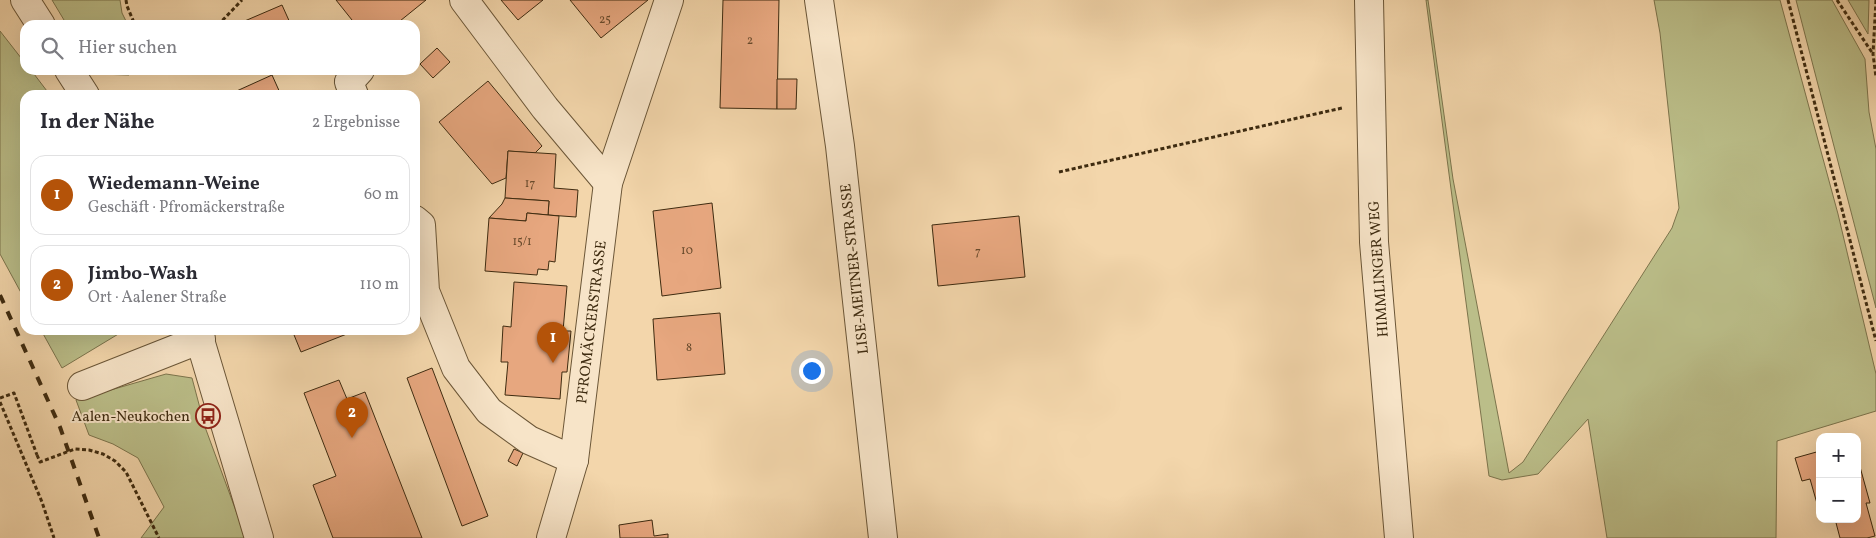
<!DOCTYPE html>
<html lang="de">
<head>
<meta charset="utf-8">
<style>
  body { margin:0; font-family:Vollkorn,serif; background:#f7f7f7; color:#2b2b33 }
  .controls { position:absolute; right:15px; bottom:15px; display:grid; overflow:hidden; border-radius:10px; box-shadow:0 5px 20px #0002 }
  .controls button { width:45px; height:45px; display:grid; place-items:center; padding:0; border:0; border-bottom:1px solid #e1e1e2; background:#fff; color:#2b2b33; font:25px sans-serif }
  .you { position:absolute; left:811px; top:370px; width:18px; height:18px; margin:-12px; border:4px solid #fff; border-radius:50%; background:#1a73e8; box-shadow:0 0 0 8px #1a73e833 }
  .badge { display:grid; place-items:center; width:32px; height:32px; border-radius:50%; background:#b45309; color:#fff; font-size:16px; font-weight:700 }
  .pin { position:absolute; translate:-50% -41px; filter:drop-shadow(0 1px 2px #0008) }
  .pin::after { content:''; position:absolute; top:26px; width:18px; height:15px; background:inherit; clip-path:polygon(0 0,100% 0,50% 100%) }
  .list { margin:0; padding:0; list-style:none }
  h2 { display:flex; justify-content:space-between; align-items:center; height:65px; margin:0; padding:0 20px; font-size:21px }
  h2 small { font-size:16px; font-weight:400; color:#7c7c81 }
  .list li { display:grid; grid-template-columns:32px 1fr auto; gap:15px; align-items:center; box-sizing:border-box; height:80px; margin:0 10px 10px; padding:0 10px; border:1px solid #e1e1e2; border-radius:15px }
  .list b { display:block; font-size:19px; white-space:nowrap }
  .list p { margin:0; font-size:16px; white-space:nowrap; color:#7c7c81 }
  .list em { font-size:16px; font-style:normal; color:#7c7c81 }
  .icon { flex:none; width:28px; height:28px; fill:none; stroke:currentColor; stroke-width:2; stroke-linecap:round; stroke-linejoin:round }
  .map { position:relative; flex:none; width:1876px; height:538px; overflow:hidden }
  .search { position:absolute; background:#fff; box-shadow:0 5px 20px #0002; left:20px; top:20px; width:400px; height:55px; display:flex; align-items:center; gap:12px; box-sizing:border-box; padding:0 18px; border-radius:15px; color:#7c7c81; font-size:19px }
  .panel { position:absolute; background:#fff; box-shadow:0 5px 20px #0002; left:20px; top:90px; width:400px; height:245px; border-radius:15px }
  .map>svg:first-child { display:block }
  .green { fill:#bbbe89; stroke:#7c744c }
  .building { fill:#e7a77f; stroke:#3e2b10 }
  .lines { fill:none; stroke-linecap:round; stroke-linejoin:round }
  .minor-casing { stroke:#6b5637; stroke-width:30 }
  .path { stroke:#3e2b10; stroke-width:3; stroke-dasharray:4 2.5; stroke-linecap:butt }
  .minor { stroke:#f7e4c8; stroke-width:28 }
  .rail { stroke:#3e2b10; stroke-width:4; stroke-dasharray:9 9; stroke-linecap:butt }
  .path-bridge { stroke:#3e2b10; stroke-width:3; stroke-dasharray:4 2.5; stroke-linecap:butt }
  .labels { text-anchor:middle; stroke-width:4; stroke-linejoin:round; paint-order:stroke }
  .number-label { font-size:12px; fill:#684a2c }
  .street-label { font-size:15px; fill:#3e2b10; stroke:#f7e4c8 }
  .poi-label { font-size:15px; fill:#3e2b10; stroke:#f7e4c8; text-anchor:end }
</style>
</head>
<body>
<div class="map">
<svg width="1876" height="538" viewBox="0 0 1876 538">
  <rect width="100%" height="100%" fill="#f3d6ab"/>
  <filter id="stains"><feTurbulence type="fractalNoise" baseFrequency=".004" numOctaves="4"/><feColorMatrix values="0 0 0 0 .2 0 0 0 0 .09 0 0 0 0 .02 0 0 0 .5 -.17"/></filter>
  <radialGradient id="worn" r=".72"><stop offset=".6" stop-color="#630" stop-opacity="0"/><stop offset="1" stop-color="#630" stop-opacity=".3"/></radialGradient>
  <g class="green">
    <polygon points="52,0 120,0 122,13 128,25 67,25"/>
    <polygon points="1426,0 1428,0 1453,179 1509,473 1523,462 1672,228 1679,208 1660,33 1654,0 1780,0 1838,214 1876,374 1876,411 1777,441 1776,538 1607,538 1588,419 1538,474 1502,480 1489,476"/>
    <polygon points="1796,0 1832,0 1865,59 1869,112 1876,149 1876,308"/>
    <polygon points="1848,0 1869,0 1868,34"/>
    <polygon points="0,31 25,63 25,70 31,70 50,95 25,95 25,300 0,254"/>
    <polygon points="94,70 132,70 129,75 97,74"/>
    <polygon points="41,330 125,330 62,368"/>
    <polygon points="166,374 192,378 205,427 246,538 141,538 164,507 138,458 113,444 89,435 76,400"/>
  </g>
  <g class="building">
    <polygon points="336,0 426,0 395,25 356,25"/>
    <polygon points="501,0 543,0 518,20"/>
    <polygon points="570,0 648,0 601,38"/>
    <polygon points="723,0 779,0 777,109 720,108"/>
    <polygon points="282,5 291,25 241,25 240,23"/>
    <polygon points="437,48 450,62 433,78 420,64"/>
    <polygon points="272,75 281,95 231,95 230,94"/>
    <polygon points="777,79 797,79 796,109 777,109"/>
    <polygon points="488,81 542,146 535,153 508,151 506,178 492,184 439,122"/>
    <polygon points="508,151 556,154 554,188 578,190 576,217 548,215 549,201 505,198"/>
    <polygon points="505,198 549,201 548,215 527,213 526,221 489,218 502,204"/>
    <polygon points="712,203 721,288 662,296 653,211"/>
    <polygon points="527,213 559,216 555,262 549,261 548,270 538,269 537,275 485,271 489,218 526,221"/>
    <polygon points="1019,216 1025,277 938,286 932,225"/>
    <polygon points="514,282 567,286 563,331 571,331 567,372 562,372 560,399 505,395 508,362 501,362 503,326 511,327"/>
    <polygon points="720,313 725,374 657,380 653,319"/>
    <polygon points="292,330 357,330 301,352"/>
    <polygon points="432,368 488,516 462,526 407,378"/>
    <polygon points="339,380 347,399 365,392 422,538 333,538 313,485 336,476 304,393"/>
    <polygon points="514,449 523,453 517,466 508,461"/>
    <polygon points="1820,451 1820,514 1810,479 1802,481 1795,458"/>
    <polygon points="1857,456 1870,503 1866,503 1875,536 1867,538 1840,538 1835,519 1857,519"/>
    <polygon points="652,520 654,536 668,534 668,538 620,538 619,525"/>
  </g>
  <g class="lines">
    <defs>
      <g id="minor">
        <polyline points="25,0 41,25"/>
        <polyline points="464,0 545,108 608,183"/>
        <polyline points="819,0 840,146 883,538"/>
        <polyline points="1369,0 1374,242 1399,538"/>
        <polyline points="69,70 85,95"/>
        <polyline points="354,95 349,82 360,70"/>
        <polyline points="415,220 421,225 425,291 456,368 489,411 529,440 574,460"/>
        <polyline points="197,330 259,538"/>
        <polyline points="82,386 201,339"/>
        <polyline points="551,538 574,460 608,183 669,0"/>
      </g>
    </defs>
    <use href="#minor" class="minor-casing"/>
    <g class="path">
      <polyline points="126,0 127,6 135,25"/>
      <polyline points="1788,0 1876,341"/>
      <polyline points="1837,0 1873,54"/>
      <polyline points="1876,0 1873,54 1876,77"/>
      <polyline points="218,25 242,0"/>
      <polyline points="1059,172 1342,108"/>
      <polyline points="0,398 14,393 37,455"/>
      <polyline points="0,402 42,502 54,538"/>
    </g>
    <use href="#minor" class="minor"/>
    <polyline class="rail" points="0,295 60,427 99,538"/>
    <polyline class="path-bridge" points="37,455 40,462 75,449 89,450 103,454 115,461 126,472 159,538"/>
  </g>
  <defs>
    <symbol id="bus-ring" viewBox="-11 -11 22 22"><circle r="9.5" fill="#f7e4c8" stroke="#8f2418" stroke-width="1.5"/><path d="M-5-6H5V4H4V6H2V4H-2V6H-4V4H-5ZM-3.5-4V0h7V-4ZM-3.5 1.2v1.5H-2V1.2ZM2 1.2v1.5H3.5V1.2Z" fill="#8f2418"/></symbol>
  </defs>
  <g fill-rule="evenodd">
    <use href="#bus-ring" x="194" y="402" width="28" height="28"/>
  </g>
  <g class="labels">
    <g class="number-label">
      <text x="605" y="23">25</text>
      <text x="750" y="44">2</text>
      <text x="530" y="187">17</text>
      <text x="522" y="245">15/1</text>
      <text x="687" y="254">10</text>
      <text x="978" y="255">7</text>
      <text x="689" y="351">8</text>
    </g>
    <g class="street-label">
      <text transform="translate(854 269) rotate(-96)" y="5">LISE-MEITNER-STRASSE</text>
      <text transform="translate(1378 269) rotate(-94)" y="5">HIMMLINGER WEG</text>
      <text transform="translate(591 322) rotate(-83)" y="5">PFROMÄCKERSTRASSE</text>
    </g>
    <g class="poi-label">
      <text x="190" y="421">Aalen-Neukochen</text>
    </g>
  </g>
  <rect width="100%" height="100%" filter="url(#stains)"/>
  <rect width="100%" height="100%" fill="url(#worn)"/>
</svg>
<div class="controls">
<button>+</button>
<button>−</button>
</div>
<div class="you"></div>
<div class="pin badge" style="left:553px;top:363px">1</div>
<div class="pin badge" style="left:352px;top:438px">2</div>
<div class="search"><svg class="icon" aria-label="search" viewBox="0 0 24 24"><circle cx="10" cy="10" r="6"/><path d="M15 15l6 6"/></svg>Hier suchen</div>
<section class="panel">
<h2>In der Nähe<small>2 Ergebnisse</small></h2>
<ul class="list">
<li><span class="badge">1</span><div><b>Wiedemann-Weine</b><p>Geschäft · Pfromäckerstraße</p></div><em>60 m</em></li>
<li><span class="badge">2</span><div><b>Jimbo-Wash</b><p>Ort · Aalener Straße</p></div><em>110 m</em></li>
</ul>
</section>
</div>
</body>
</html>
